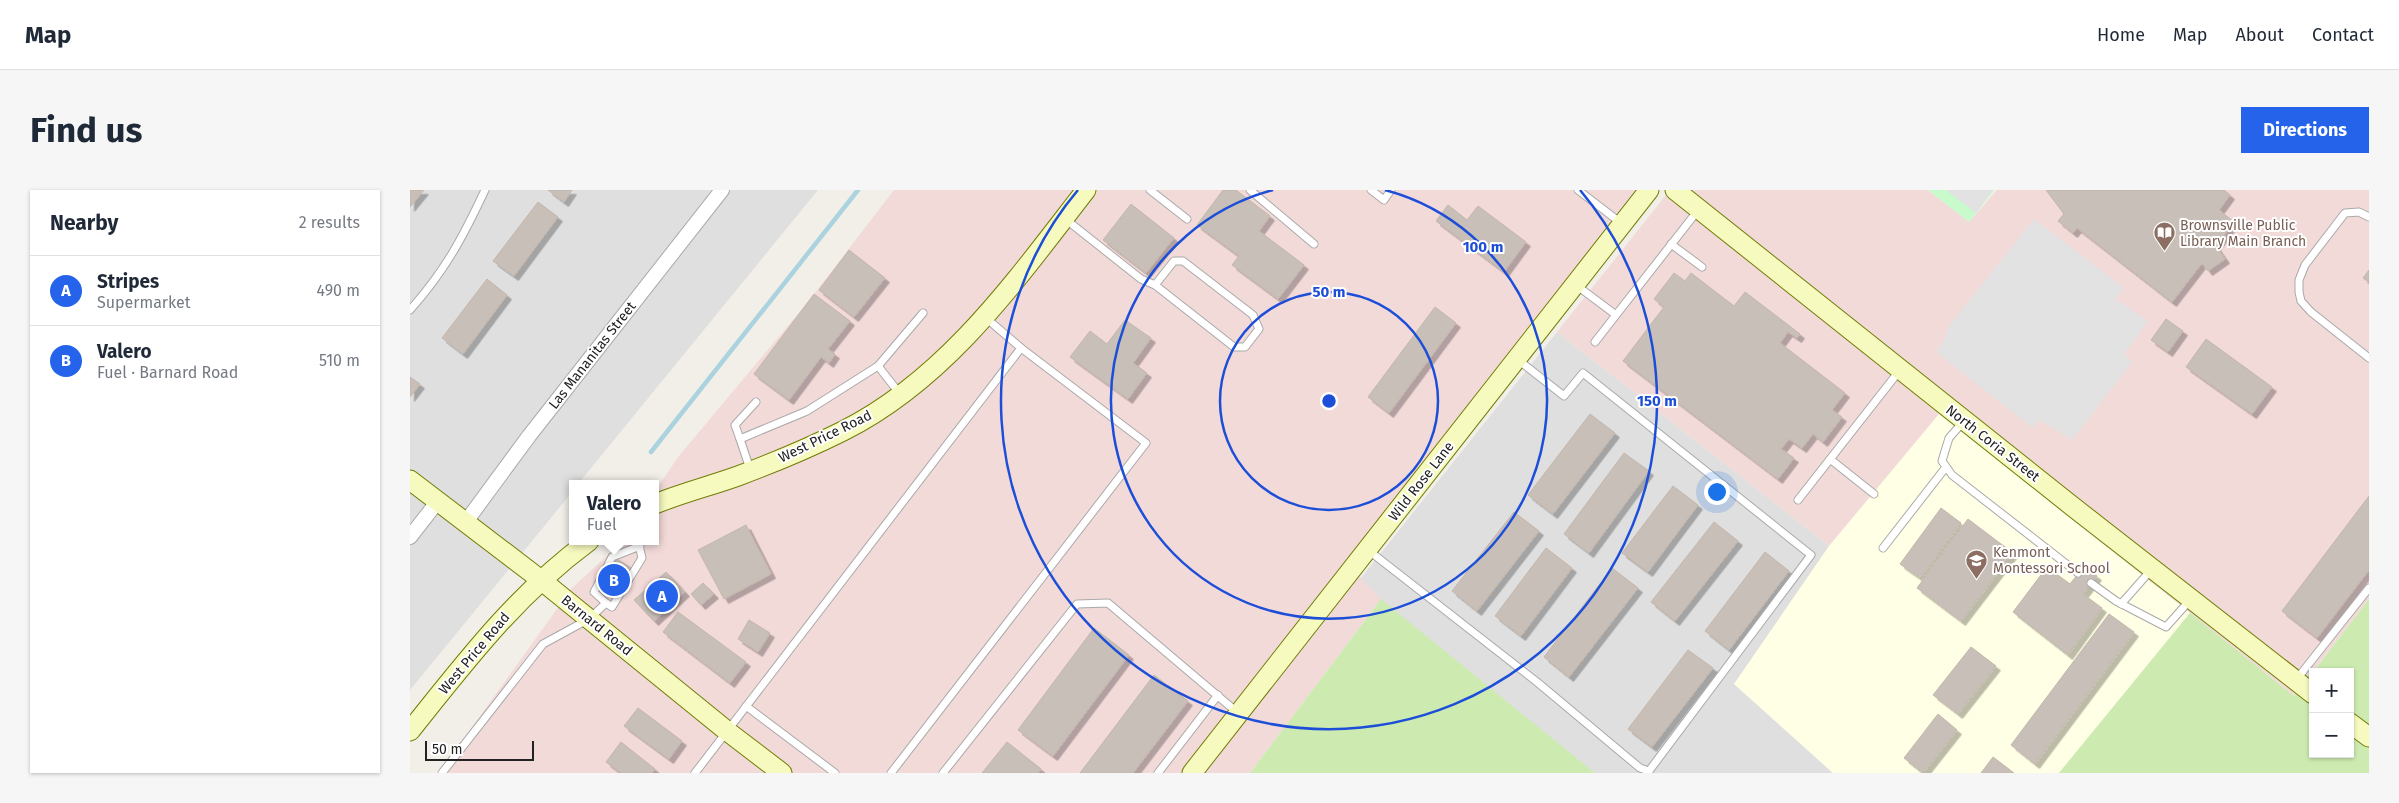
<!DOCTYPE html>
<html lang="en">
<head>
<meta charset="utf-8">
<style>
  body { margin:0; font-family:"Fira Sans",sans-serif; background:#f6f6f7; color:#1f2937 }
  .controls { position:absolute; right:15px; bottom:15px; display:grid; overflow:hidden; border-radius:0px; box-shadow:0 1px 4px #0004 }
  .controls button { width:45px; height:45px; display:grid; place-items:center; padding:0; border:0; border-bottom:1px solid #e0e1e3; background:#fff; color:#1f2937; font:25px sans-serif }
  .scale { position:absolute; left:15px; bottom:12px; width:109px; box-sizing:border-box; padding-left:5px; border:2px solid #222; border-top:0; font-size:14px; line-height:18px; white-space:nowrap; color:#222; -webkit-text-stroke:4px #fff; paint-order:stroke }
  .you { position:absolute; left:1306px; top:301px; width:18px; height:18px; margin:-12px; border:4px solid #fff; border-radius:50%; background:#1a73e8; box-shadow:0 0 0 8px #1a73e833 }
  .badge { display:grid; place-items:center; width:32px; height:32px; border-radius:50%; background:#2563eb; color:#fff; font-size:16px; font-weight:700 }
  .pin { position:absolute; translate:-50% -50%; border:2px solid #fff; box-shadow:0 1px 5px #0006 }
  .popup { position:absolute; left:159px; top:290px; width:90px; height:65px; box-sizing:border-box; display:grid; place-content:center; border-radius:0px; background:#fff; filter:drop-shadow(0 1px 4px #0005); font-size:16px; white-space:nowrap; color:#747a83 }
  .popup b { font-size:19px; color:#1f2937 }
  .popup::after { content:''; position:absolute; left:50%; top:100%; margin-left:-10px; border:10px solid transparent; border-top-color:#fff }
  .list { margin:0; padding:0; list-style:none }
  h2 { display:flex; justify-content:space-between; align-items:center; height:65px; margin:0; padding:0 20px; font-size:21px }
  h2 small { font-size:16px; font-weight:400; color:#747a83 }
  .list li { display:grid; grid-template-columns:32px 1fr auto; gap:15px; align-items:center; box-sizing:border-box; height:70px; padding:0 20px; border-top:1px solid #e0e1e3 }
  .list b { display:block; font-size:19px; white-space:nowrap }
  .list p { margin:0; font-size:16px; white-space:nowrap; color:#747a83 }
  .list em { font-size:16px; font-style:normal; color:#747a83 }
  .map { position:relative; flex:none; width:1959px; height:583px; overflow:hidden; border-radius:0px }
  header { display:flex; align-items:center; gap:30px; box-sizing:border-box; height:70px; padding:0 25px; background:#fff; border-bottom:1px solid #e0e1e3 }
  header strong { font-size:24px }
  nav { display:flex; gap:28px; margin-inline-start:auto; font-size:18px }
  .intro { display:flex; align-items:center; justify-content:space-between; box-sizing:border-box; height:120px; padding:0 30px }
  h1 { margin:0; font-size:35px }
  .button { padding:12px 22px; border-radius:0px; background:#2563eb; color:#fff; font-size:18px; font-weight:700 }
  main { display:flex; gap:30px; padding:0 30px }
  aside { flex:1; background:#fff; border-radius:0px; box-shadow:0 1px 4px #0004 }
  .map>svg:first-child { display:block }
  .residential { fill:#e0dfdf }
  .commercial { fill:#f2dad9 }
  .education { fill:#ffffe5 }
  .grass { fill:#cdebb0 }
  .park { fill:#c8facc }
  .parking { fill:#e2e2e2 }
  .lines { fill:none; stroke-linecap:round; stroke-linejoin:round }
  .stream { stroke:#aad3df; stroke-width:4.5 }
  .building { fill:#c7bfb8; stroke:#c4b6ab; filter:url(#shadow) }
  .lane-casing { stroke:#a9a9a9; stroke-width:9 }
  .street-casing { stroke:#a9a9a9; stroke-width:16 }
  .secondary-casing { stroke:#707d05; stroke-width:21 }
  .lane { stroke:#fff; stroke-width:7 }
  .street { stroke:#fff; stroke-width:14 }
  .secondary { stroke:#f7fabf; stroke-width:19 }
  .ring { fill:none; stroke:#1d4ed8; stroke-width:2.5 }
  .labels { text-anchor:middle; stroke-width:4; stroke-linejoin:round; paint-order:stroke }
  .education-label { font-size:14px; fill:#785e54; stroke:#fff; text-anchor:start }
  .street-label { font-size:14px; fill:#222; stroke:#fff }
  .centre { fill:#1d4ed8; stroke:#fff; stroke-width:2.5 }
  .ring-label { font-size:15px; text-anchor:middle; font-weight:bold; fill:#1d4ed8; stroke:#fff; stroke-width:4; stroke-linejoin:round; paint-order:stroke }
</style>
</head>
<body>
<header>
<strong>Map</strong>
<nav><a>Home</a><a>Map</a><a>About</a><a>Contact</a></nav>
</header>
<div class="intro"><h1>Find us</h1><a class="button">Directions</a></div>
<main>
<aside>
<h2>Nearby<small>2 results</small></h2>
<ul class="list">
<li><span class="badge">A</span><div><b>Stripes</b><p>Supermarket</p></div><em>490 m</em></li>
<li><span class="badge">B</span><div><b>Valero</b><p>Fuel · Barnard Road</p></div><em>510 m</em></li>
</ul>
</aside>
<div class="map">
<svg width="1959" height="583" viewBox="0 0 1959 583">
  <defs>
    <filter id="shadow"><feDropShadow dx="4.5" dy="4.5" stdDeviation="0" flood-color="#0004"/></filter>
  </defs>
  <rect width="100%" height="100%" fill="#f2efe9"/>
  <g class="residential">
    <polygon points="0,0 408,0 168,294 163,294 163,301 0,500"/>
    <polygon points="1147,142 1423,359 1324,494 1423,583 1181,583 968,414 951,388"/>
  </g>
  <g class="commercial">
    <polygon points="484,0 1227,0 937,373 971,409 840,583 29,583 162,398 213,351 245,351 245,301 268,267 397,113"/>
    <polygon points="1260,0 1518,0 1559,32 1587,0 1959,0 1959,409 1884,506 1529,224 1423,359 1147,142"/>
  </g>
  <polygon class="education" points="1529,224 1780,423 1649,583 1423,583 1324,494 1419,356"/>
  <g class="grass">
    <polygon points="971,409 1185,583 840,583"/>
    <polygon points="1959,409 1959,583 1649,583 1780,423 1884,506 1903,483 1903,564 1940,564 1940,482 1903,482"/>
  </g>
  <polygon class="park" points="1518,0 1584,0 1559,32"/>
  <g class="parking">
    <polygon points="1536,0 1583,0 1566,23"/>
    <polygon points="1624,29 1714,98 1705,109 1738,131 1714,164 1722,172 1662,250 1630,230 1623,238 1526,162 1533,153 1539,136"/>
  </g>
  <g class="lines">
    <polyline class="stream" points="241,262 448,0"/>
  </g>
  <g class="building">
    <polygon points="0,0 14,0 0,17"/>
    <polygon points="138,0 162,0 154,12"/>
    <polygon points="813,0 826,0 860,26 849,41 894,75 868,109 822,75 829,66 787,35"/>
    <polygon points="1636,0 1814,0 1820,5 1809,20 1824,32 1806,56 1815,69 1798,81 1792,73 1762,112 1667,38 1663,43 1648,31 1654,24"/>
    <polygon points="128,12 148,27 104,86 83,71"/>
    <polygon points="721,14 764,48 736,83 693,50"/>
    <polygon points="1038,15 1057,30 1068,16 1116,52 1094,82 1026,31"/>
    <polygon points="439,60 475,88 444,127 409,100"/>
    <polygon points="1959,80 1959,92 1953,88"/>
    <polygon points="1264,83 1275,91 1281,83 1324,116 1335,102 1390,144 1387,148 1378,142 1370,153 1435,203 1422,220 1432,227 1413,252 1403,244 1392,258 1379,249 1371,259 1384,268 1368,289 1213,171 1254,117 1244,109"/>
    <polygon points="77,89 97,105 53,164 32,148"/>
    <polygon points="404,104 440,131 418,159 425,164 419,173 411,167 379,210 344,184"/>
    <polygon points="1025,117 1046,133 979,223 958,207"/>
    <polygon points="1756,129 1773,141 1758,162 1741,150"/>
    <polygon points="715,130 741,148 723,173 737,183 718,209 660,167 680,141 697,154"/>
    <polygon points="1796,149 1862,197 1842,224 1776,177"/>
    <polygon points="0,187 10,194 0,207"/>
    <polygon points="1180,224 1205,243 1143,324 1118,305"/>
    <polygon points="1214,263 1239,281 1179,363 1154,344"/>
    <polygon points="1263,296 1288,315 1238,382 1212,363"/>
    <polygon points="1959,306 1959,380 1907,448 1872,421"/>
    <polygon points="1531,318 1551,333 1510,388 1490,374"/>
    <polygon points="1104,322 1129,341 1067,421 1042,401"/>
    <polygon points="1558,329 1603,363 1551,431 1507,398"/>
    <polygon points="1304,332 1328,351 1265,431 1241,412"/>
    <polygon points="336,335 361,384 314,409 288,360"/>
    <polygon points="1136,358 1162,378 1111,446 1085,426"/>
    <polygon points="1355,362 1379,381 1319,460 1295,441"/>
    <polygon points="207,369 221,378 205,404 191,395"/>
    <polygon points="1674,376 1687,386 1673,404 1692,418 1658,465 1603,422 1637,377 1660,394"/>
    <polygon points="1202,378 1228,398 1159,487 1134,467"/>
    <polygon points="256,382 275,402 244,431 224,410"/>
    <polygon points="293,393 304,404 291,415 281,404"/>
    <polygon points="268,422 336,472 320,493 253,442"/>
    <polygon points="1699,424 1724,442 1625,574 1601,555"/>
    <polygon points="339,430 360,443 348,462 328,449"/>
    <polygon points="684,438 719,465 643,566 608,540"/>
    <polygon points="1561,457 1586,476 1548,524 1523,505"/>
    <polygon points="1278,460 1303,478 1242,557 1218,539"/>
    <polygon points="744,485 778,511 723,583 670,583"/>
    <polygon points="228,518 272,551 259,569 214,536"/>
    <polygon points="1528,524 1547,540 1513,583 1494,568"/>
    <polygon points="211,552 245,579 242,583 211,583 196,572"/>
    <polygon points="597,552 631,579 628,583 572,583"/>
    <polygon points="1583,567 1604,583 1571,583"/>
  </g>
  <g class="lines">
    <defs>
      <g id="lane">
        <polyline points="740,0 777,29"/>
        <polyline points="840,0 904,54"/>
        <polyline points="961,0 974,10 981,0"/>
        <polyline points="1168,0 1211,33"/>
        <polyline points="1959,27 1949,22 1935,23 1895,75 1889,90 1889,102 1891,111 1901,122 1959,168"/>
        <polyline points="654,28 731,89 745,95 764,71 773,71 843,125 849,139 835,157 824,157 745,95"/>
        <polyline points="1261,54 1292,77"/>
        <polyline points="1166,95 1206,125 1289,19"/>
        <path d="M 0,120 C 35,81 53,47 75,0"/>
        <polyline points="1185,152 1206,125"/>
        <polyline points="468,176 513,123"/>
        <polyline points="346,212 325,235 330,249 397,221 468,176 490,204"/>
        <polyline points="1554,231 1539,248 1532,271 1542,285 1668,383"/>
        <polyline points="330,249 340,279"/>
        <polyline points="1420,269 1464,304"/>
        <polyline points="1388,310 1490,180"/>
        <polyline points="1473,358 1536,277"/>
        <polyline points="958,360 1127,492 1230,578 1239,581 1401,365 1173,183 1154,206 1107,169"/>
        <polyline points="1681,393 1706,411 1756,437 1781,409"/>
        <polyline points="196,413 184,402 202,367 230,356"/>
        <polyline points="1711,414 1742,379"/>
        <polyline points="1886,490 1959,398"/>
        <polyline points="336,516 425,583"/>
        <polyline points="32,583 133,454 179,429 196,413 202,417 232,368 228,351"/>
        <polyline points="285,583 611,158 576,128"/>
        <polyline points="481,583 736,253 611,158"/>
        <polyline points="533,583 667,414 698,413 828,523"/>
        <polyline points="748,583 808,505"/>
      </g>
      <g id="street">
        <polyline points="55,333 119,246 312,0"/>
        <polyline points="0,347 28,311"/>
      </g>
      <g id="secondary">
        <polyline points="1265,0 1662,316 1903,504"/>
        <polyline points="0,290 131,390 317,541 372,583"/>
        <path d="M 245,314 C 272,303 300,296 328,286 C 363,273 399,258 433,241 C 537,189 606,90 676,0"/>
        <polyline points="1940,533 1959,547"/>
        <path d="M 0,541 C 56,471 106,405 179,351"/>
        <polyline points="782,583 1239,0"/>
      </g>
    </defs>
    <use href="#lane" class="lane-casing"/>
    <use href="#street" class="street-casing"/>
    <use href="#secondary" class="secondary-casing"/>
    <use href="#lane" class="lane"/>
    <use href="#street" class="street"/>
    <use href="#secondary" class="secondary"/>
  </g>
  <g class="ring">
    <circle cx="919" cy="211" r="109"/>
    <path d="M975 0A218 218 0 1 1 863 0"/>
    <path d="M1170 0A328 328 0 1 1 668 0"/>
  </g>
  <defs>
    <symbol id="library-pin" viewBox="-11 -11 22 30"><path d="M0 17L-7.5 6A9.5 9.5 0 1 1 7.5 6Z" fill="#8d6e63" stroke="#fff"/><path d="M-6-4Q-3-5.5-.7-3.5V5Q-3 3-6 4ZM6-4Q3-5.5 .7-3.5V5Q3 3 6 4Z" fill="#fff"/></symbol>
    <symbol id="school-pin" viewBox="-11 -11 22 30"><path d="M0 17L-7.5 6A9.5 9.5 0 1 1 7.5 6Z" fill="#8d6e63" stroke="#fff"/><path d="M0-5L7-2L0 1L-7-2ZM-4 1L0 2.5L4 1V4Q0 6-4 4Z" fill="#fff"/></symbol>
  </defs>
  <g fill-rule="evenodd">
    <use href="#library-pin" x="1742" y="30" width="25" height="34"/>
    <use href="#school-pin" x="1554" y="358" width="25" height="34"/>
  </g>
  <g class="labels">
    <g class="education-label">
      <text x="1770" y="40">Brownsville Public<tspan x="1770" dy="16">Library Main Branch</tspan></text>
      <text x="1583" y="367">Kenmont<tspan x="1583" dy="16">Montessori School</tspan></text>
    </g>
    <g class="street-label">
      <text transform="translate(182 165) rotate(-52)" y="5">Las Mananitas Street</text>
      <text transform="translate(415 246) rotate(-26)" y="5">West Price Road</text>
      <text transform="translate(1583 253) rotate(38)" y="5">North Coria Street</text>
      <text transform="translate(1011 291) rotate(-52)" y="5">Wild Rose Lane</text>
      <text transform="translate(187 435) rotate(39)" y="5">Barnard Road</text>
      <text transform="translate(64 463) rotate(-50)" y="5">West Price Road</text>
    </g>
  </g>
  <circle cx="919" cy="211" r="8" class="centre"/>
  <g class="ring-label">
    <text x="1073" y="62">100 m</text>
    <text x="919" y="107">50 m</text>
    <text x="1247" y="216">150 m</text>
  </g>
</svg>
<div class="controls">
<button>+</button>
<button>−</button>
</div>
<div class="scale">50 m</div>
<div class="you"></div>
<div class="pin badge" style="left:252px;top:406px">A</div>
<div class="pin badge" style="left:204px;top:390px">B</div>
<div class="popup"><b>Valero</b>Fuel</div>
</div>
</main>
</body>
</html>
